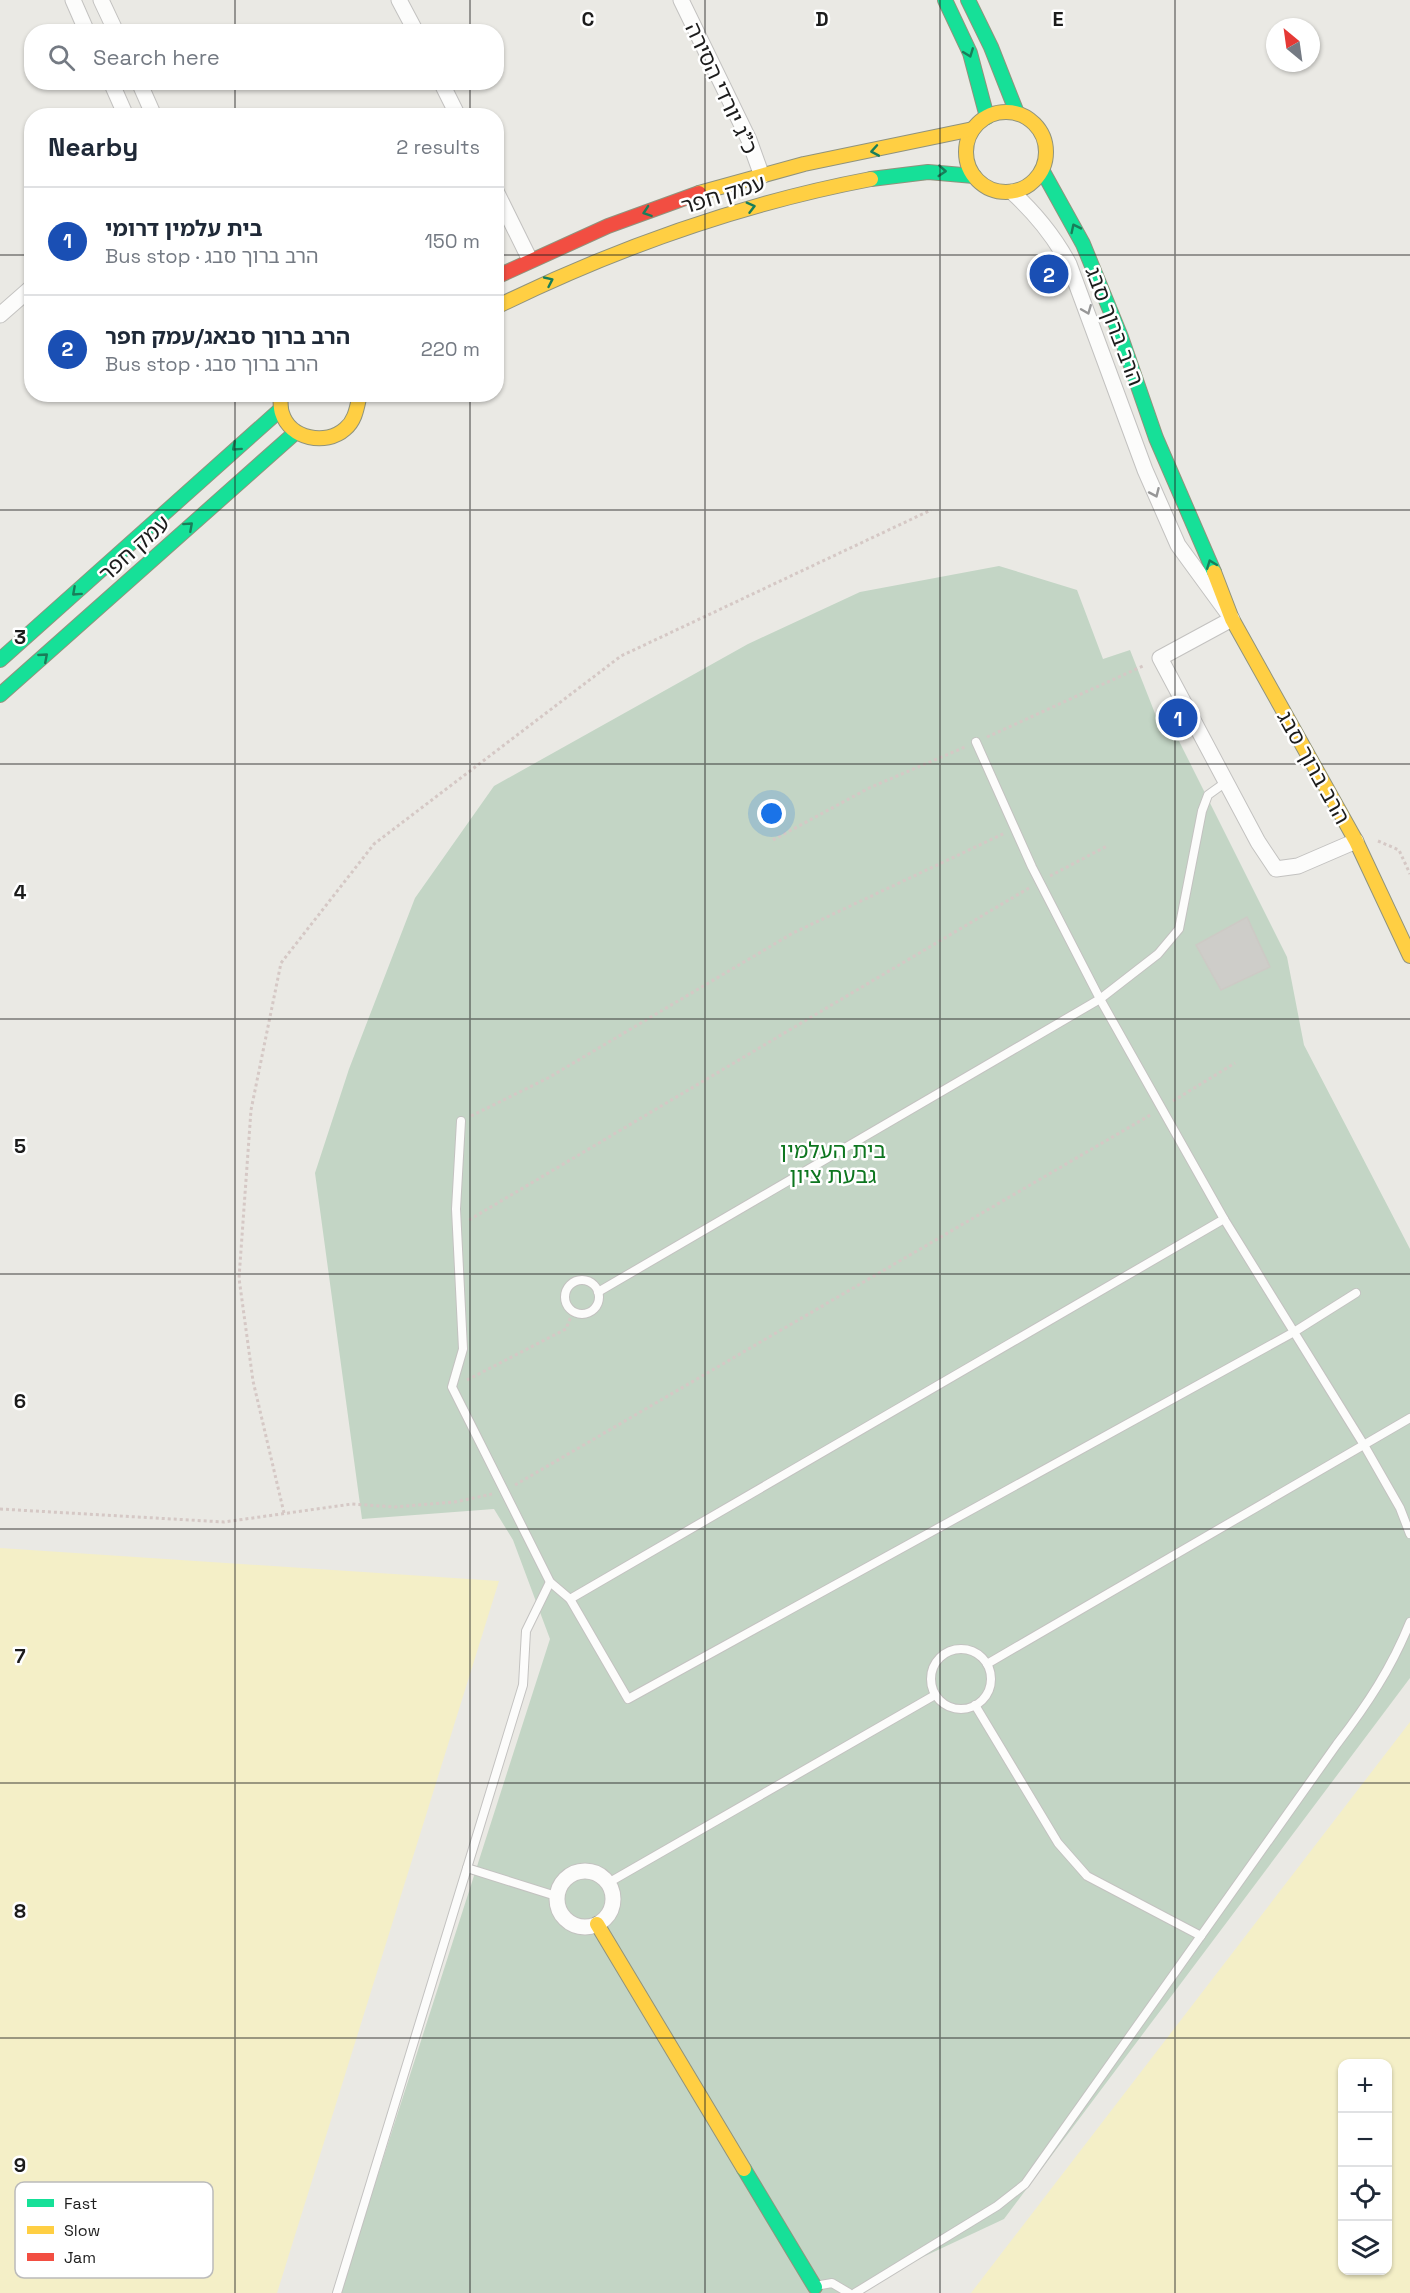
<!DOCTYPE html>
<html lang="en">
<head>
<meta charset="utf-8">
<style>
  body { margin:0; font-family:"Space Grotesk","Noto Sans Hebrew",sans-serif; background:#f2f2f3; color:#1f2937 }
  .controls { position:absolute; right:18px; bottom:18px; display:grid; overflow:hidden; border-radius:12px; box-shadow:0 2px 4px #0004 }
  .controls button { width:54px; height:54px; display:grid; place-items:center; padding:0; border:0; border-bottom:2px solid #e0e1e3; background:#fff; color:#1f2937; font:30px sans-serif }
  .compass { position:absolute; left:1266px; top:18px; width:54px; height:54px; border-radius:50%; background:#fff; box-shadow:0 2px 4px #0004; rotate:331deg }
  .you { position:absolute; left:772px; top:814px; width:21px; height:21px; margin:-15px; border:4px solid #fff; border-radius:50%; background:#1a73e8; box-shadow:0 0 0 9px #1a73e833 }
  .badge { display:grid; place-items:center; width:39px; height:39px; border-radius:50%; background:#111827; color:#fff; font-size:20px; font-weight:700 }
  .pin { position:absolute; translate:-50% -50%; border:3px solid #fff; box-shadow:0 2px 6px #0006 }
  .list { margin:0; padding:0; list-style:none }
  h2 { display:flex; justify-content:space-between; align-items:center; height:78px; margin:0; padding:0 24px; font-size:26px }
  h2 small { font-size:20px; font-weight:400; color:#747a83 }
  .list li { display:grid; grid-template-columns:39px 1fr auto; gap:18px; align-items:center; box-sizing:border-box; height:108px; padding:0 24px; border-top:2px solid #e0e1e3 }
  .list b { display:block; font-size:22px; white-space:nowrap }
  .list p { margin:0; font-size:20px; white-space:nowrap; color:#747a83 }
  .list em { font-size:20px; font-style:normal; color:#747a83 }
  .icon { flex:none; width:33px; height:33px; fill:none; stroke:currentColor; stroke-width:2; stroke-linecap:round; stroke-linejoin:round }
  .map { position:relative; flex:none; width:1410px; height:2293px; overflow:hidden }
  .search { position:absolute; background:#fff; box-shadow:0 2px 4px #0004; left:24px; top:24px; width:480px; height:66px; display:flex; align-items:center; gap:15px; box-sizing:border-box; padding:0 21px; border-radius:24px; color:#747a83; font-size:22px }
  .panel { position:absolute; background:#fff; box-shadow:0 2px 4px #0004; left:24px; top:108px; width:480px; height:294px; border-radius:24px }
  .map>svg:first-child { display:block }
  .sand { fill:#f4efc7; fill-rule:evenodd }
  .cemetery { fill:#c3d5c5 }
  .building { fill:#cecdc9; stroke:#cdcac5; stroke-width:1.5 }
  .lines { fill:none; stroke-linecap:round; stroke-linejoin:round }
  .lane-casing { stroke:#c3c2c0; stroke-width:10 }
  .street-casing { stroke:#c3c2c0; stroke-width:17 }
  .fast-casing { stroke:#90937d; stroke-width:16 }
  .slow-casing { stroke:#90937d; stroke-width:16 }
  .jam-casing { stroke:#90937d; stroke-width:16 }
  .path { stroke:#d5c8c5; stroke-width:3; stroke-dasharray:3 3; stroke-linecap:butt }
  .lane { stroke:#fcfcfb; stroke-width:8 }
  .street { stroke:#fcfcfb; stroke-width:15 }
  .fast { stroke:#16e098; stroke-width:14 }
  .slow { stroke:#ffcf43; stroke-width:14 }
  .jam { stroke:#f24e42; stroke-width:14 }
  .oneway { stroke:#197e5a }
  .oneway2 { stroke:#979797 }
  .grid { fill:none; stroke:#1c1c1c; stroke-width:1.5; stroke-opacity:0.55 }
  .labels { text-anchor:middle; stroke-width:5; stroke-linejoin:round; paint-order:stroke }
  .street-label { font-size:22px; fill:#1c1c1c; stroke:#fff }
  .park-label { font-size:22px; fill:#0d761f; stroke:#fff }
  .key { fill:#fff; stroke:#bbb; stroke-width:1.5 }
  .key-label { font-size:16px; fill:#1c1c1c }
  .grid-label { font-size:20px; text-anchor:middle; font-weight:bold; fill:#1c1c1c; stroke:#fff; stroke-width:5; stroke-linejoin:round; paint-order:stroke }
</style>
</head>
<body>
<div class="map">
<svg width="1410" height="2293" viewBox="0 0 1410 2293">
  <rect width="100%" height="100%" fill="#eae9e4"/>
  <g class="sand">
    <polygon points="0,1548 499,1581 277,2293 0,2293"/>
    <path d="M 1410,1722 L 1410,2293 L 971,2293 ZM 1342,2064 L 1388,2064 L 1388,2270 L 1342,2270 Z"/>
  </g>
  <polygon class="cemetery" points="999,566 1077,590 1103,659 1130,650 1158,721 1165,713 1287,957 1304,1045 1410,1249 1410,1678 1004,2219 846,2293 340,2293 550,1639 513,1540 494,1509 362,1519 315,1173 349,1069 415,898 494,786 748,644 860,592"/>
  <polygon class="building" points="1247,917 1270,967 1221,990 1196,945"/>
  <g class="lines">
    <defs>
      <g id="lane">
        <polyline points="461,1121 456,1209 463,1349 452,1387 550,1582 570,1599 1224,1219 1100,999 1032,867 976,742"/>
        <polyline points="1224,1219 1364,1445 1400,1508 1410,1534"/>
        <circle cx="582" cy="1297" r="17"/>
        <polyline points="598,1292 1100,999 1158,954 1179,929 1202,811 1208,795 1226,782"/>
        <polyline points="570,1599 628,1699 1294,1332 1356,1293"/>
        <circle cx="961" cy="1679" r="30"/>
        <polyline points="987,1664 1410,1418"/>
        <polyline points="975,1705 1058,1843 1087,1876 1201,1936"/>
        <polyline points="467,1868 556,1896"/>
        <polyline points="608,1883 935,1695"/>
        <polyline points="815,2286 832,2283 849,2293"/>
        <polyline points="337,2293 523,1685 526,1631 550,1582"/>
        <path d="M 855,2293 L 997,2206 L 1025,2184 L 1337,1744 C 1367,1705 1392,1667 1410,1622"/>
      </g>
      <g id="street">
        <polyline points="73,0 87,32"/>
        <polyline points="101,0 116,32"/>
        <polyline points="399,0 416,32"/>
        <polyline points="681,0 749,140 762,176"/>
        <polyline points="111,82 126,116"/>
        <polyline points="139,82 154,116"/>
        <polyline points="441,82 458,116"/>
        <polyline points="496,191 530,260"/>
        <path d="M 1012,192 C 1035,213 1054,236 1069,264 L 1145,470 L 1178,545 L 1232,619 L 1160,658 L 1258,842 L 1276,869 L 1298,866 L 1356,841"/>
        <polyline points="0,315 32,287"/>
        <circle cx="585" cy="1899" r="28"/>
      </g>
      <g id="fast">
        <polyline points="945,0 970,53 987,117"/>
        <polyline points="968,0 991,47 1017,113"/>
        <polyline points="1042,170 1083,244 1121,337 1156,438 1214,572"/>
        <polyline points="871,179 928,172 974,176"/>
        <polyline points="0,660 281,409"/>
        <polyline points="0,695 296,432"/>
        <polyline points="744,2169 815,2287"/>
      </g>
      <g id="slow">
        <circle cx="1006" cy="152" r="40"/>
        <polyline points="699,193 804,164 973,129"/>
        <path d="M 496,307 C 616,248 739,204 871,179"/>
        <path d="M 280,394 C 281,400 280,408 282,413 C 290,439 326,446 345,429 C 356,420 357,406 360,394"/>
        <polyline points="1214,572 1232,619 1356,841 1410,956"/>
        <polyline points="597,1924 744,2169"/>
      </g>
      <polyline id="jam" points="496,277 608,226 699,193"/>
    </defs>
    <use href="#lane" class="lane-casing"/>
    <use href="#street" class="street-casing"/>
    <use href="#fast" class="fast-casing"/>
    <use href="#slow" class="slow-casing"/>
    <use href="#jam" class="jam-casing"/>
    <g class="path">
      <polyline points="987,737 1145,665"/>
      <polyline points="773,840 869,788 965,747"/>
      <polyline points="1378,841 1399,850 1410,874"/>
      <polyline points="1050,876 1107,846"/>
      <polyline points="1173,1101 1235,1063"/>
      <polyline points="471,1116 548,1078 793,933 1005,833"/>
      <polyline points="469,1220 1029,888"/>
      <polyline points="467,1380 566,1329 573,1311"/>
      <polyline points="515,1485 1152,1114"/>
      <polyline points="0,1509 224,1522 352,1504 395,1507 455,1502 492,1494"/>
      <polyline points="284,1513 253,1381 239,1278 251,1110 281,963 374,844 621,656 931,510"/>
    </g>
    <use href="#lane" class="lane"/>
    <use href="#street" class="street"/>
    <use href="#fast" class="fast"/>
    <use href="#slow" class="slow"/>
    <use href="#jam" class="jam"/>
  </g>
  <defs><path id="oneway-chevron" d="M-2-3.5L2.5 0L-2 3.5" fill="none" stroke-width="1.6" stroke-linecap="round" stroke-linejoin="round" transform="scale(1.5)"/></defs>
  <g class="oneway">
    <use href="#oneway-chevron" transform="translate(969 53) rotate(69)"/>
    <use href="#oneway-chevron" transform="translate(875 151) rotate(170)"/>
    <use href="#oneway-chevron" transform="translate(942 171) rotate(4)"/>
    <use href="#oneway-chevron" transform="translate(751 207) rotate(-15)"/>
    <use href="#oneway-chevron" transform="translate(647 212) rotate(161)"/>
    <use href="#oneway-chevron" transform="translate(1075 228) rotate(-116)"/>
    <use href="#oneway-chevron" transform="translate(549 281) rotate(-25)"/>
    <use href="#oneway-chevron" transform="translate(236 447) rotate(138)"/>
    <use href="#oneway-chevron" transform="translate(189 526) rotate(-42)"/>
    <use href="#oneway-chevron" transform="translate(1211 564) rotate(-111)"/>
    <use href="#oneway-chevron" transform="translate(76 592) rotate(138)"/>
    <use href="#oneway-chevron" transform="translate(44 657) rotate(-41)"/>
  </g>
  <g class="oneway2">
    <use href="#oneway-chevron" transform="translate(1087 310) rotate(68)"/>
    <use href="#oneway-chevron" transform="translate(1155 493) rotate(66)"/>
  </g>
  <path class="grid" d="M 235,0 L 235,32M 470,0 L 470,32M 705,0 L 705,2293M 940,0 L 940,2293M 1175,0 L 1175,2293M 235,82 L 235,116M 470,82 L 470,116M 0,255 L 32,255M 496,255 L 1410,255M 235,394 L 235,2293M 470,394 L 470,2293M 0,510 L 1410,510M 0,764 L 1410,764M 0,1019 L 1410,1019M 0,1274 L 1410,1274M 0,1529 L 1410,1529M 0,1783 L 1410,1783M 0,2038 L 1410,2038"/>
  <g class="labels">
    <g class="street-label">
      <text transform="translate(722 88) rotate(65)" y="8">כ"ג יורדי הסירה</text>
      <text transform="translate(723 194) rotate(-17)" y="8">עמק חפר</text>
      <text transform="translate(1115 326) rotate(69)" y="8">הרב ברוך סבג</text>
      <text transform="translate(134 548) rotate(-42)" y="8">עמק חפר</text>
      <text transform="translate(1314 767) rotate(61)" y="8">הרב ברוך סבג</text>
    </g>
    <g class="park-label">
      <text x="833" y="1158">בית העלמין<tspan x="833" dy="25">גבעת ציון</tspan></text>
    </g>
  </g>
  <rect x="15" y="2182" width="198" height="96" rx="9" class="key"/>
  <rect x="27" y="2199" width="27" height="8" fill="#16e098"/>
  <rect x="27" y="2226" width="27" height="8" fill="#ffcf43"/>
  <rect x="27" y="2253" width="27" height="8" fill="#f24e42"/>
  <g class="key-label">
    <text x="64" y="2209">Fast</text>
    <text x="64" y="2236">Slow</text>
    <text x="64" y="2263">Jam</text>
  </g>
  <g class="grid-label">
    <text x="588" y="26">C</text>
    <text x="822" y="26">D</text>
    <text x="1058" y="26">E</text>
    <text x="20" y="644">3</text>
    <text x="20" y="899">4</text>
    <text x="20" y="1153">5</text>
    <text x="20" y="1408">6</text>
    <text x="20" y="1663">7</text>
    <text x="20" y="1918">8</text>
    <text x="20" y="2172">9</text>
  </g>
</svg>
<div class="controls">
<button>+</button>
<button>−</button>
<button><svg class="icon" aria-label="locate" viewBox="0 0 24 24"><circle cx="12" cy="12" r="6"/><path d="M12 2v4M12 18v4M2 12h4M18 12h4"/></svg></button>
<button><svg class="icon" aria-label="layers" viewBox="0 0 24 24"><path d="M12 4l9 5-9 5-9-5zM3 14l9 5 9-5"/></svg></button>
</div>
<svg class="compass" viewBox="-18 -18 36 36"><path d="M0-13l5 13h-10z" fill="#e53935"/><path d="M0 13l5-13h-10z" fill="#747a83"/></svg>
<div class="you"></div>
<div class="pin badge" style="left:1178px;top:718px;background:#1a4fb4">1</div>
<div class="pin badge" style="left:1049px;top:274px;background:#1a4fb4">2</div>
<div class="search"><svg class="icon" aria-label="search" viewBox="0 0 24 24"><circle cx="10" cy="10" r="6"/><path d="M15 15l6 6"/></svg>Search here</div>
<section class="panel">
<h2>Nearby<small>2 results</small></h2>
<ul class="list">
<li><span class="badge" style="background:#1a4fb4">1</span><div><b>בית עלמין דרומי</b><p>Bus stop · הרב ברוך סבג</p></div><em>150 m</em></li>
<li><span class="badge" style="background:#1a4fb4">2</span><div><b>הרב ברוך סבאג/עמק חפר</b><p>Bus stop · הרב ברוך סבג</p></div><em>220 m</em></li>
</ul>
</section>
</div>
</body>
</html>
